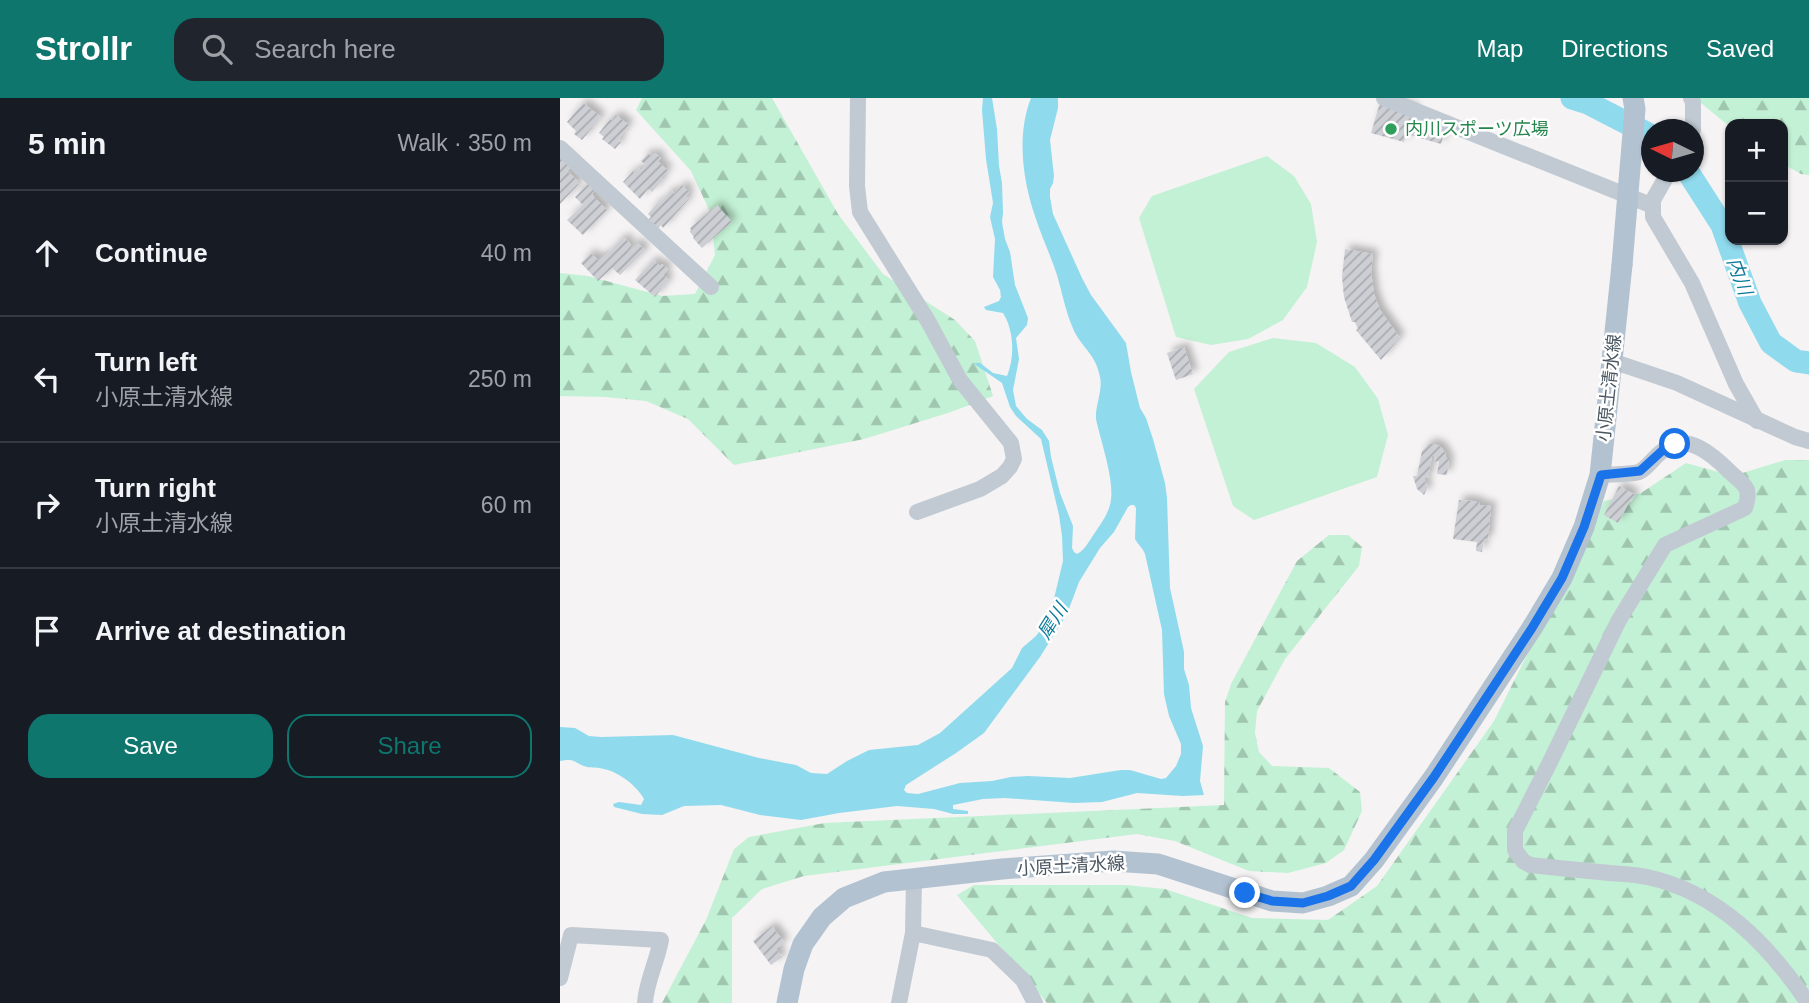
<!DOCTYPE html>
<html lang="en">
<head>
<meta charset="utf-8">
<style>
  body { margin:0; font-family:Arial,"Noto Sans JP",sans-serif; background:#20242c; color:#f1f3f6 }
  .controls { position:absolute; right:21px; top:21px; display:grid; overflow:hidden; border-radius:14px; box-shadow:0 2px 5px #0004 }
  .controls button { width:63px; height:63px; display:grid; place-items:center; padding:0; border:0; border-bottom:2px solid #363941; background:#171b24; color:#f1f3f6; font:35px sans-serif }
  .compass { position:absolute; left:1081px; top:21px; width:63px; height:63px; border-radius:50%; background:#171b24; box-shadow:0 2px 5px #0004; rotate:275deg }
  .stop { position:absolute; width:21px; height:21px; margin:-16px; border:5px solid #1a73e8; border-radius:50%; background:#fff }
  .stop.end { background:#1a73e8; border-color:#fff; box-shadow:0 2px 7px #0008 }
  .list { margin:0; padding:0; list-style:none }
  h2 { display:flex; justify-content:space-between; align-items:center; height:91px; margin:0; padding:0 28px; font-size:30px }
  h2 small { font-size:23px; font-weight:400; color:#9ea1a6 }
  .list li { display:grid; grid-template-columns:46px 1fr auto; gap:21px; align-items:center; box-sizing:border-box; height:126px; padding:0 28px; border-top:2px solid #363941 }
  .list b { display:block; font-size:26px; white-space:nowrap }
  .list p { margin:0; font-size:23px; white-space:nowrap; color:#9ea1a6 }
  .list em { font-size:23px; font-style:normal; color:#9ea1a6 }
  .actions { display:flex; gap:14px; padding:21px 28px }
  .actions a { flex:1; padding:16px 0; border:2px solid #0f766e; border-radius:21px; text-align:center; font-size:24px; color:#0f766e }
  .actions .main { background:#0f766e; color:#fff }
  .icon { flex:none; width:38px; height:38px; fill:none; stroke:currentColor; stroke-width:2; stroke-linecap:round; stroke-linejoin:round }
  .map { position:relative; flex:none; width:1249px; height:905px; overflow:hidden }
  header { display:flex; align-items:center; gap:42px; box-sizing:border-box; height:98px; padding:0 35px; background:#0f766e; color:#fff }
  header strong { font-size:33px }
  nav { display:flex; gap:38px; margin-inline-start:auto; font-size:24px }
  .search { width:490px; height:63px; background:#20242c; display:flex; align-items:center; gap:18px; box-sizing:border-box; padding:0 24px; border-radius:21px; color:#9ea1a6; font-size:26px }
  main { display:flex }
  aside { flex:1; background:#171b24 }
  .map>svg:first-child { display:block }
  .forest { fill:url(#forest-firs) }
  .park { fill:#c3f1d5 }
  .water { fill:#90daee; fill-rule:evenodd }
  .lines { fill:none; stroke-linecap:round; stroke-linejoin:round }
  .river { stroke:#90daee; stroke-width:23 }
  .building { fill:url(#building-hatch); filter:url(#shadow) }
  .minor { stroke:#c1cad2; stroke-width:16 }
  .major { stroke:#b3c2d1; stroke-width:21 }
  .major-bridge { stroke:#b3c2d1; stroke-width:21 }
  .route { stroke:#1a73e8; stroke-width:9 }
  .leisure-dot { fill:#2e9e5b; stroke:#fff; stroke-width:2.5 }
  .labels { text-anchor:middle; stroke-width:5; stroke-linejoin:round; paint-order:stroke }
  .leisure-label { font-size:18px; fill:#27864d; stroke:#fff; text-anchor:start }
  .street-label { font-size:18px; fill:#4a5661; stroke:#fff }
  .water-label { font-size:19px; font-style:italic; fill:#0c7c9b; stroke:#fff }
</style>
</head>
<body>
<header>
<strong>Strollr</strong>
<div class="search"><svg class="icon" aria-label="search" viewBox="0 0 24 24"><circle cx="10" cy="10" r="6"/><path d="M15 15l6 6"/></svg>Search here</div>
<nav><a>Map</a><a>Directions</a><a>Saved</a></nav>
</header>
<main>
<aside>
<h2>5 min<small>Walk · 350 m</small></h2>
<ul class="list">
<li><svg class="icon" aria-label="ahead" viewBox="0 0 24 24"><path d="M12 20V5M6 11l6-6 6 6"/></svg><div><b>Continue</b></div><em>40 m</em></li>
<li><svg class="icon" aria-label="left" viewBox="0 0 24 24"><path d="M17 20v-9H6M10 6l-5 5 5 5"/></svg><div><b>Turn left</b><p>小原土清水線</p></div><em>250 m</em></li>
<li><svg class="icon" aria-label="right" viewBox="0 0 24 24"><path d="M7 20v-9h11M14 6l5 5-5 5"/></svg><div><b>Turn right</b><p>小原土清水線</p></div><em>60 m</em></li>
<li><svg class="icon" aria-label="arrive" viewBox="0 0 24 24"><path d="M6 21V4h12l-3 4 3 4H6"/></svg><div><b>Arrive at destination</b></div></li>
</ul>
<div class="actions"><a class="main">Save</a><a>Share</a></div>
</aside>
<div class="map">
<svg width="1249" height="905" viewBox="0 0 1249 905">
  <defs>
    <pattern id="forest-firs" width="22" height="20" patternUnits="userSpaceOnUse" patternTransform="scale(1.75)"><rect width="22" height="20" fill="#c3f1d5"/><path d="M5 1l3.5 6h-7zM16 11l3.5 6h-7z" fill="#a0c6b0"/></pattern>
    <pattern id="building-hatch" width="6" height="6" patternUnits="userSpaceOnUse" patternTransform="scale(1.75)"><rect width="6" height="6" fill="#cdcfd5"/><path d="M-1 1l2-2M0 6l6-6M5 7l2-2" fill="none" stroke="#a8abb0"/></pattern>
    <filter id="shadow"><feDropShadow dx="5" dy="-5" stdDeviation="3.5" flood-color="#0004"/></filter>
  </defs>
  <rect width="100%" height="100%" fill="#f5f3f3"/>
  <g class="forest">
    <polygon points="82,0 212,0 278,116 323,176 395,222 415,243 433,298 391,314 304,341 174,367 128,321 86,303 45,299 0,298 0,175 28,178 102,198 135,196 155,157 151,116 131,73 76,12"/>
    <polygon points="1135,0 1249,0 1249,77 1241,76 1223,66 1223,26 1170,26 1170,29"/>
    <polygon points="1225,362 1249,362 1249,905 487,905 397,797 414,787 566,787 605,791 692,820 768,822 817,788 934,623 1044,403 1081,395 1126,365 1173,378"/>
    <polygon points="769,437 788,437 802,449 799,468 725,561 697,613 695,635 699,654 712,668 769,670 800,694 802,713 784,752 766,765 728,775 689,773 615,743 577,736 244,778 202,791 172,820 172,905 102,905 146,822 174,751 189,739 265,725 664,707 665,604 671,586 737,463"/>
  </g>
  <g class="park">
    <polygon points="707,58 734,78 751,106 757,144 747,189 723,222 688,241 651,247 616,239 579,120 592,98"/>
    <polygon points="713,240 756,245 795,269 818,301 828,337 817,379 694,422 673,408 634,291 669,254"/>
  </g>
  <path class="water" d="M 423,0 L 432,0 L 437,31 L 439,68 L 442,85 L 443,115 L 442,124 L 445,141 L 450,154 L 455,187 L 468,220 L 467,227 L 456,240 L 459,261 L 453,292 L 456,308 L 467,321 L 482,332 L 489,343 L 491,359 L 500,395 L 513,428 L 512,450 L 514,454 L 517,456 C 525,452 529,443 534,436 C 540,427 547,418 550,407 C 556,385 541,345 536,321 C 535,307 543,293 540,279 C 536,255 519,248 512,228 C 505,211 502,194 497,177 C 491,158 482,140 476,121 C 463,84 456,38 471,0 L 498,0 L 498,10 L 490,42 L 494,78 L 493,85 L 490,91 L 490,99 L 493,116 L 522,180 L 531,197 L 566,245 L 571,274 L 580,310 L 586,320 L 593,341 L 605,385 L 607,400 L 610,490 L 621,540 L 624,554 L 624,571 L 629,587 L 631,610 L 643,648 L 640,683 L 644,697 L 623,698 L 577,695 L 542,704 L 514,705 L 445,700 L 423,701 L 393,707 L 393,711 L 408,713 L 408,716 L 393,716 L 374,711 L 337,708 L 279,715 L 241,722 L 200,717 L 161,707 L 124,708 L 102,717 L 82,716 L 54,709 L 53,706 L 59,704 L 81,707 L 84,701 C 77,688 59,674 44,671 C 38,669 32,670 27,669 C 13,665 17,660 0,663 L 0,629 L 15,630 L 29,638 L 41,639 L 113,637 L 199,660 L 236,667 L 251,675 L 267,676 L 287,663 L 309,652 L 358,647 L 380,635 L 452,570 L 462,550 L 476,538 L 485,526 L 486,518 L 492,509 L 503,463 L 502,438 L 499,417 L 481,341 L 456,318 L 450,309 L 442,285 L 413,265 L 420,265 L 433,275 L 447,278 C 455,259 454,232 443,215 L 426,212 L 424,209 L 439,203 L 441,199 L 440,192 L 433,179 L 435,141 L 430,119 L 433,105 L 426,61 L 422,12 ZM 571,407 L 574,407 L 576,410 L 575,441 C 578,447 583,450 585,456 L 602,532 L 604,596 L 609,618 L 621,646 L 621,656 L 616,668 L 606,680 L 601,681 L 570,672 L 561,672 L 510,680 L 468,678 L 451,679 L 432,683 L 400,685 L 358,696 L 347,695 L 344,692 L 346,687 L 396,655 L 424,635 L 480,559 L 507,516 L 519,484 L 540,450 L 554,434 L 568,409 Z"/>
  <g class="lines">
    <g class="river">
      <polyline points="1012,0 1028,5 1092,38"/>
      <polyline points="1128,74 1162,127 1190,205 1211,245 1236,263 1249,265"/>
    </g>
  </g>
  <g class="building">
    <polygon points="821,1 854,10 844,44 811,35"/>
    <polygon points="23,5 41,19 22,42 14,36 16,33 7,24"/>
    <polygon points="56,17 69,27 58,42 61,44 55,51 42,41 44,39 39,35 50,21 52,22"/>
    <polygon points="855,20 886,29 881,46 850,37"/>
    <polygon points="0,55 13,66 7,73 18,83 18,87 0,106"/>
    <polygon points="88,55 92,58 95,55 101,60 98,63 108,73 101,80 103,82 92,94 88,91 80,101 63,84 73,73 75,75 79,70 81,72 86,67 81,63"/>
    <polygon points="28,86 35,93 32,95 34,99 47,112 23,137 7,122 23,107 15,99"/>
    <polygon points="122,87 129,94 126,98 129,101 103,130 101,127 98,131 88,122 91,119 88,116 98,104 100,105 111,92 114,96"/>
    <polygon points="157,107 172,124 142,150 133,140 134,139 130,134 131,132 130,130"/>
    <polygon points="62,140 64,142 65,140 71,147 67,151 69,153 77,144 85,153 60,177 52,170 38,183 21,165 31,155 38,162 43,157 45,158"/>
    <polygon points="785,151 813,156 811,173 814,196 820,212 840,240 821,262 796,232 798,231 795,224 792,224 784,199 782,179"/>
    <polygon points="93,162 100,168 102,166 108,171 103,177 109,182 95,199 75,182"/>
    <polygon points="624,249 633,276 616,282 607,255"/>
    <polygon points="869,346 874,346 880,348 886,356 886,360 889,360 887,377 877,376 879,363 875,364 876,360 874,358 872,358 868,380 864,380 865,385 868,389 864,397 857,391 853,378 857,378 862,353"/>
    <polygon points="1059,388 1075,397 1071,404 1070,403 1058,425 1044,417"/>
    <polygon points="899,402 913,403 920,405 920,407 931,408 928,442 924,441 922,454 916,453 917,444 893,441"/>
    <polygon points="212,828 224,844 216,851 222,859 211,867 193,843"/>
  </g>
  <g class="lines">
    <g class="minor">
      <polyline points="298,0 297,88 300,114 368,223 400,282 451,345 454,361 450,369 442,378 420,391 357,414"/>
      <polyline points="824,0 1093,108"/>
      <polyline points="1131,0 1133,4 1133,32"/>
      <polyline points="0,50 151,189"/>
      <polyline points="1109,74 1093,102 1093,119 1132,185 1176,286 1197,323"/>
      <polyline points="1052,263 1117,285 1235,339 1249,343"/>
      <path d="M 1040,377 C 1051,376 1069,377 1079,374 C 1088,370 1095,357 1104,352 C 1128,334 1153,357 1170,374 C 1185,388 1192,389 1185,410 L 1105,447 L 1059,522 L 989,666 L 955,733 L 955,752 L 963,763 L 970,767 C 996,770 1023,772 1050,775 C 1062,776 1075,776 1087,779 C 1158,794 1209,847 1248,905"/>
      <polyline points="353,835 432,852 463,882 475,905"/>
      <path d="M 0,880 L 11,837 L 101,842 C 97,864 86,884 85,905"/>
      <polyline points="339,905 353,835 354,780"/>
    </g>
    <polyline class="major" points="227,905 234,871 243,846 262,819 284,800 324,784 442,771 553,763 598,766 712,803 743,805 768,798 791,788 814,762 874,679 972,530 1002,480 1024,429 1040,377 1062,167"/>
    <polyline class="major-bridge" points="1062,167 1075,11 1073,0"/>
  </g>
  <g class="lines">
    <polyline class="route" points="685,795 712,803 743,805 768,798 791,788 814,762 874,679 972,530 1002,480 1024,429 1041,377 1080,373 1104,351 1115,346"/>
  </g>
  <circle class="leisure-dot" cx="831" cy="31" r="7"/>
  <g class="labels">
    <g class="leisure-label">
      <text x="845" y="37">内川スポーツ広場</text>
    </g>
    <g class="street-label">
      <text transform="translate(1049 290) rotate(-84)" y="6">小原土清水線</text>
      <text transform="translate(511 768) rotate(-3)" y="6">小原土清水線</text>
    </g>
    <g class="water-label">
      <text transform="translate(1180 178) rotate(70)" y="7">内川</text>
      <text transform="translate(492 523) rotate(-58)" y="7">犀川</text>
    </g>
  </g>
</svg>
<div class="controls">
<button>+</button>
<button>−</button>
</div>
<svg class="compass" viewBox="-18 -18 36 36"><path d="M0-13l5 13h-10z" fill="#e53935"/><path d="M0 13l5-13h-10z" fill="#9ea1a6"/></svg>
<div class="stop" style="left:1115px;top:346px"></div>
<div class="stop end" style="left:685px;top:795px"></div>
</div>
</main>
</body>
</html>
